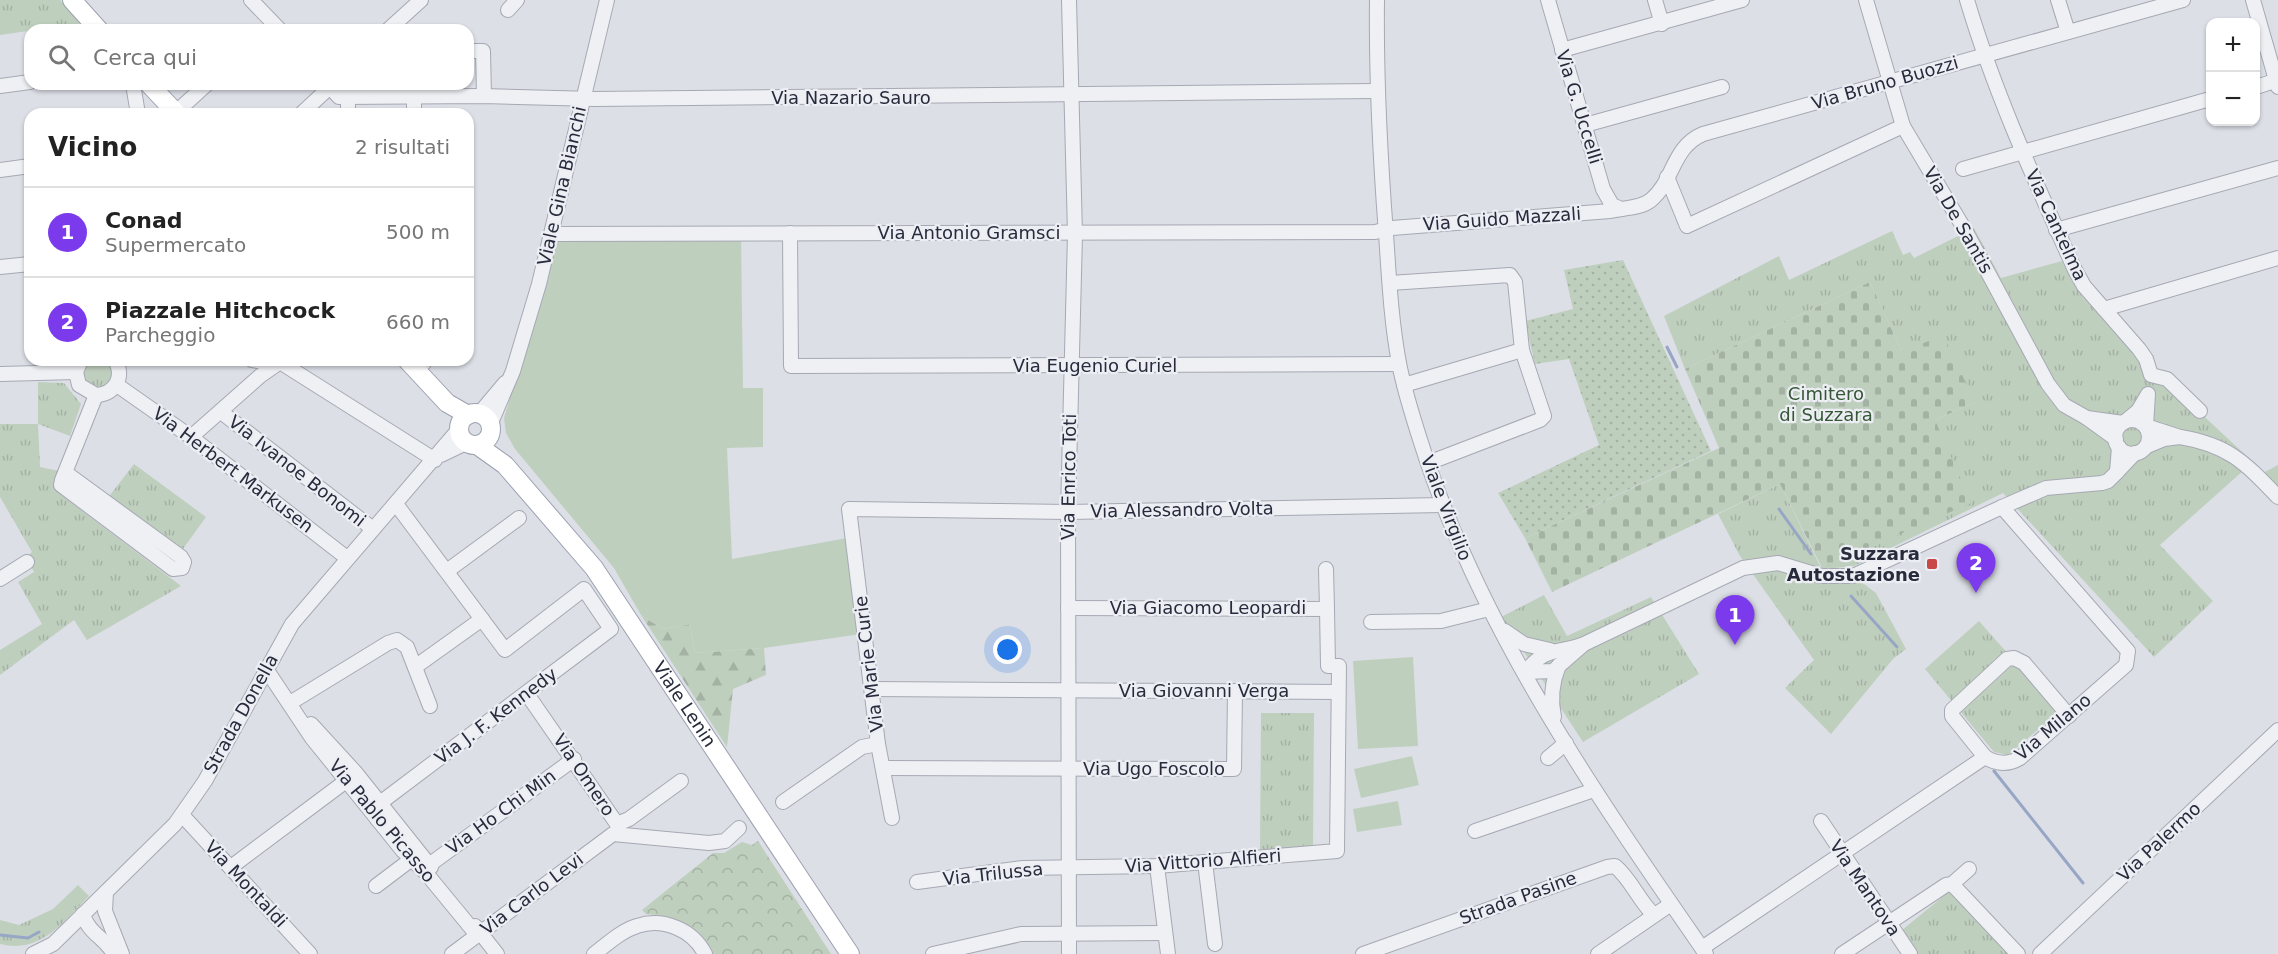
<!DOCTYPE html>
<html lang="it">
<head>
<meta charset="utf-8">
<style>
  body { margin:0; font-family:"DejaVu Sans",sans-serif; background:#f6f6f6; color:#222 }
  .controls { position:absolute; right:18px; top:18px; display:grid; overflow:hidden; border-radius:12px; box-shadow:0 2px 4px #0004 }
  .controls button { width:54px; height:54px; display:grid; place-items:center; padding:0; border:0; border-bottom:2px solid #e0e0e0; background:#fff; color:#222; font:30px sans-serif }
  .you { position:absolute; left:1008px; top:650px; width:21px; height:21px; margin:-15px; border:4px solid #fff; border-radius:50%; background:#1a73e8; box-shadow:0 0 0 9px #1a73e833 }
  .badge { display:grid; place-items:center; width:39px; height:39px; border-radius:50%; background:#7c3aed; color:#fff; font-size:20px; font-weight:700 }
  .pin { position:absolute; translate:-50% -50px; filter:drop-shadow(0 2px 3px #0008) }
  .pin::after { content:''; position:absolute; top:32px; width:21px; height:18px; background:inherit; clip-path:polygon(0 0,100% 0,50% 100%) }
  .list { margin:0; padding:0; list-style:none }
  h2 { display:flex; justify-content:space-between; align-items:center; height:78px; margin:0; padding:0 24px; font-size:26px }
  h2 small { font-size:20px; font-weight:400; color:#767676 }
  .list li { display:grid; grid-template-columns:39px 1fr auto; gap:18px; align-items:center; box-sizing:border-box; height:90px; padding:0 24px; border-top:2px solid #e0e0e0 }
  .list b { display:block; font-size:22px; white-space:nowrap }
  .list p { margin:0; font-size:20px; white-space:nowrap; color:#767676 }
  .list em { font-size:20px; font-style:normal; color:#767676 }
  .icon { flex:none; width:33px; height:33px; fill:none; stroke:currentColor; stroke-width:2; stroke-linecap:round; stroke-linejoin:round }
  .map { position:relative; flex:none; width:2278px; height:954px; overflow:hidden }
  .search { position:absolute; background:#fff; box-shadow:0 2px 4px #0004; left:24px; top:24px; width:450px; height:66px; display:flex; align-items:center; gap:15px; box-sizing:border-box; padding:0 21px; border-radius:18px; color:#767676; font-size:22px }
  .panel { position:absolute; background:#fff; box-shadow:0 2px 4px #0004; left:24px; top:108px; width:450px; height:258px; border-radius:18px }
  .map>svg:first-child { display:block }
  .grass { fill:url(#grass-tufts) }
  .forest { fill:url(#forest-firs) }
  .cemetery { fill:url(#cemetery-stones) }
  .park { fill:url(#park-crowns) }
  .garden { fill:url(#garden-dots) }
  .pitch { fill:#bfcfbe }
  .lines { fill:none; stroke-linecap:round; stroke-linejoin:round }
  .stream { stroke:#98a6c5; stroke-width:3 }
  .minor-casing { stroke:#a6a9b3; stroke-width:16 }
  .major-casing { stroke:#9ca1b1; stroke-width:20 }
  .minor { stroke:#eff0f4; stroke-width:14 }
  .major { stroke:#fff; stroke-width:18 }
  .poi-dot { fill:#c74845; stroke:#eceef4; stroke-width:2 }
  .labels { text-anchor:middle; stroke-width:4.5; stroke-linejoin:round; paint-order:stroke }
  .street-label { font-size:18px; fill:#272b3b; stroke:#eceef4 }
  .park-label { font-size:18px; fill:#355735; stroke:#eceef4 }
  .poi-label { font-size:18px; font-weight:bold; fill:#272b3b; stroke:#eceef4; text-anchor:end }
</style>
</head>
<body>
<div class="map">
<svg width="2278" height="954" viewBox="0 0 2278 954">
  <defs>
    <pattern id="grass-tufts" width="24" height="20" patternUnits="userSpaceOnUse" patternTransform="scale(1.5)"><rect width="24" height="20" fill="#bfcfbe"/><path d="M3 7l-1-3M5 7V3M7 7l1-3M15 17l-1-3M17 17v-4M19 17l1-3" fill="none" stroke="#a4b2a4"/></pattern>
    <pattern id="forest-firs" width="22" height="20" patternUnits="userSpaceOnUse" patternTransform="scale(1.5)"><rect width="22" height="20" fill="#bfcfbe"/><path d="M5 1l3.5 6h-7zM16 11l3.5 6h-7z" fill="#a4b2a4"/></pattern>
    <pattern id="cemetery-stones" width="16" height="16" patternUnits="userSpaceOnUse" patternTransform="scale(1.5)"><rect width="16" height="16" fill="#bfcfbe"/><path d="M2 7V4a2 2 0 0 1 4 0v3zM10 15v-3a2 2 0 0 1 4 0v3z" fill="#a4b2a4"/></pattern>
    <pattern id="park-crowns" width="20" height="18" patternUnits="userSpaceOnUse" patternTransform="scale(1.5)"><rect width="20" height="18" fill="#bfcfbe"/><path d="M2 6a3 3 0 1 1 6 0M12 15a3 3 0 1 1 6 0" fill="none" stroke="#a4b2a4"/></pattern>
    <pattern id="garden-dots" width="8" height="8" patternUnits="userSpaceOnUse" patternTransform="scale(1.5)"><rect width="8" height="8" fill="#bfcfbe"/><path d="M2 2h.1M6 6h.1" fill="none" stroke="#a4b2a4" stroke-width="1.8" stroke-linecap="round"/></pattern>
  </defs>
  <rect width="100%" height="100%" fill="#dcdfe6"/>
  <g class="grass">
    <polygon points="0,0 60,0 83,23 0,35"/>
    <polygon points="1974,228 2001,278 2062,261 2081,295 2120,338 2253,462 2160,545 2213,601 2154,657 2003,493 1854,566 1824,569 1860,581 1876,593 1906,649 1893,659 1831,734 1785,688 1814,660 1740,556 1718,514 1780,484 1821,568 1935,420 1975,402 1902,352 1870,282 1685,369 1664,316 1779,256 1789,280 1892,231 1903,255 1910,252 1914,258"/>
    <polygon points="84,360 110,360 115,377 104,390 87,388 80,367"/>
    <polygon points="38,382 64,383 81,404 70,436 38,424 40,467 59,471 56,486 60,494 181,586 87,640 74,620 0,675 0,650 42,624 18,582 34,572 26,557 32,552 0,497 0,424 38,424"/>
    <polygon points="134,464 206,517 180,553 107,499"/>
    <polygon points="2278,465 2278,489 2263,473"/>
    <polygon points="1544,595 1567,636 1651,597 1699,674 1583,742 1501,617"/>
    <polygon points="1979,621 2059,712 2008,755 1994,752 1925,669"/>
    <polygon points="1261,713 1314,713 1313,848 1260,851"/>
    <path d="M 78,885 L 89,896 C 63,922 41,954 0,944 L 0,920 L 19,925 L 53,909 Z"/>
    <polygon points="1951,890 2013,954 1911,954 1896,935"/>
  </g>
  <polygon class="forest" points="641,615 663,629 690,624 695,653 764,648 766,675 733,689 727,747"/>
  <polygon class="cemetery" points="1870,282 1902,352 1943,335 1975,402 1935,420 1971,503 1822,568 1780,484 1552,592 1525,538 1719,448 1685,369"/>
  <path class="park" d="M 758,841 L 831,954 L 712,954 C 704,925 673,916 646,914 L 642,910 L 713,853 L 724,853 L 742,842 L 752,845 Z"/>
  <polygon class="garden" points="1623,260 1711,451 1525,538 1498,493 1599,445 1569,359 1535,364 1525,321 1573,309 1564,270"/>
  <g class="pitch">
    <polygon points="741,237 743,388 763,388 763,447 727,448 732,559 847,538 861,634 764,648 695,653 690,624 663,629 641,615 614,568 515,449 506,433 504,418 558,238"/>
    <polygon points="1413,657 1418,746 1358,749 1353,661"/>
    <polygon points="1412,756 1419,785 1361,798 1354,769"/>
    <polygon points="1398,801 1402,825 1357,832 1353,809"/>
  </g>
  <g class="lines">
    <g class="stream">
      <polyline points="1667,347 1677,367"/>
      <polyline points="1779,509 1811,554"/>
      <polyline points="1851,596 1897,647"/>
      <polyline points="1994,771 2083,883"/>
      <polyline points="0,935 28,938 39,932"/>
    </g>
    <defs>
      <g id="minor">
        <polyline points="251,0 280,30"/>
        <path d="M 1377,0 C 1376,79 1380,155 1386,234 C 1389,277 1391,320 1399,363 C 1405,395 1416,427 1426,458 C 1487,639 1598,798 1706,954"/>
        <polyline points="1548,0 1603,189 1612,205 1619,208"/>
        <polyline points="1655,0 1662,24"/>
        <polyline points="1866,0 1903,126 1965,230 2048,384 2064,405 2087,418"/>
        <path d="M 1967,0 C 1995,94 2035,181 2075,270 L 2084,286 L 2139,349 L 2146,359 L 2151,375 L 2167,379 L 2200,411"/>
        <polyline points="2058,0 2068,32"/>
        <polyline points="2253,0 2278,87"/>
        <polyline points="508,10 517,0"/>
        <polyline points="388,30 421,0"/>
        <polyline points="1562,50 1742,0"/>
        <polyline points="468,51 483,51 484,96"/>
        <polyline points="133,84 138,114"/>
        <polyline points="327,84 339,97 484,96 594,99 1376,91"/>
        <polyline points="0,86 30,82"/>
        <polyline points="2256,87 2278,80"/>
        <polyline points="174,114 207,84"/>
        <polyline points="301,114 333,84"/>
        <polyline points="348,114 348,98"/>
        <polyline points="414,114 414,99"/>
        <polyline points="1585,125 1722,87"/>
        <polyline points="1963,169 2210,99"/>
        <polyline points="0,170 30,166"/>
        <polyline points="1667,177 1687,226 1903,126"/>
        <polyline points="2056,230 2278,168"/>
        <polyline points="790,233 791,366 1399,364"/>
        <path d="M 551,234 L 1375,232 L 1392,228 L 1610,211 C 1622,208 1640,209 1651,200 C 1674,181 1672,147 1703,134 L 2183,0"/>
        <polyline points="0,267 30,264"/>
        <polyline points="1390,283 1510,275 1515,282 1522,350 1544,416 1540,420 1428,463"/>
        <polyline points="2104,309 2278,258"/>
        <path d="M 81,360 L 76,372 L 79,385 L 96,395 C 115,394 125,377 115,360"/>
        <polyline points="252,360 277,364"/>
        <polyline points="424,363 425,360"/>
        <polyline points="0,374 76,372"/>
        <polyline points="117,385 191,437 347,558"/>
        <polyline points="1404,385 1522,350"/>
        <polyline points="221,412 373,529"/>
        <polyline points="479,414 505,383"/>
        <polyline points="2127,420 2138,411 2148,394 2146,426 2180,437 2164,439 2147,446"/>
        <circle cx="2132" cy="437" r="17"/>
        <polyline points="490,425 513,371 539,284 607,0"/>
        <polyline points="191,437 260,376 280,362 435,460"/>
        <path d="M 2180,437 C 2229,445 2245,463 2278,497"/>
        <polyline points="2116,439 2087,418 2123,423"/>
        <polyline points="2119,447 2117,472 2135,453"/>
        <polyline points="441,455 466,443"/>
        <polyline points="66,473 181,557 184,562 182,568 173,569 61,485 62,480 96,395"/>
        <polyline points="1326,569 1327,609"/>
        <polyline points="447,571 519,518"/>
        <polyline points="0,579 27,562"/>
        <polyline points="1371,622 1441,621 1489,609"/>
        <polyline points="1505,631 1524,644 1550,650"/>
        <path d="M 1584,644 L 1553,671 L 1525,672 C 1548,645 1555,655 1584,644 L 1743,568 L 1778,563 L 1821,576 L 1853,576 L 2002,507"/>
        <polyline points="415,667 482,619"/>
        <polyline points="266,669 312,738 403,851 426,873 472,929 480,932"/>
        <polyline points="872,689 1338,692"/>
        <polyline points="527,694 617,824"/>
        <polyline points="290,703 388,643 397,640 407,647 430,706"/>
        <path d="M 1554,717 C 1550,698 1552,682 1559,665"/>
        <polyline points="311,724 356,773 431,867"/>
        <polyline points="1985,757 1952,716 1952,710 2007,659 2014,658 2024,663 2069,716"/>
        <polyline points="1548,758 1566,743"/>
        <polyline points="883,768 1234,769 1235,691"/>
        <polyline points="783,802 862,747 878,744"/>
        <polyline points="182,815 310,954"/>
        <polyline points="892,818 878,744 849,509 1068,512 1442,505"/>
        <polyline points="377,819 376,808 380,803 611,629 584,589 505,650 396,504"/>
        <polyline points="1821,821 1910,954"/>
        <polyline points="617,824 629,819 681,781"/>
        <polyline points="1475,831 1594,790"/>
        <polyline points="1205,862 1215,944"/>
        <polyline points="429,865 574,759"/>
        <polyline points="1157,866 1168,954"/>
        <polyline points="231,867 354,775"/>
        <polyline points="917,882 1023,868 1157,866 1337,851 1339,666 1328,666 1327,609 1068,608"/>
        <polyline points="1952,884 2018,954"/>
        <polyline points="376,886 417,855"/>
        <polyline points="106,892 105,911 122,954"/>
        <path d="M 83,914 C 88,933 105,938 114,954"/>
        <polyline points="475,926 497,954"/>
        <path d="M 1702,948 L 1985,757 C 1996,764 2008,765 2020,758 L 2126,665 L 2128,651 L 2002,507 L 2046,488 L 2102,483 L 2108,481 L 2117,472"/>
        <polyline points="33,954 53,944 175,824 205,781 292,624 459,429"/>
        <polyline points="452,954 613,834 709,843 725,841 739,828"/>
        <path d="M 594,954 C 607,944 621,931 637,926 C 663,917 693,930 705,954"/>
        <polyline points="933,954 1021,934 1165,933"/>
        <polyline points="1069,954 1068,512 1075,234 1069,0"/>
        <path d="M 1363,954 L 1607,867 L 1615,866 C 1631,879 1639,901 1654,915"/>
        <polyline points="1598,954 1671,904"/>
        <polyline points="1842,954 1946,885 1952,884 1969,869"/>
        <polyline points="2040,954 2278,730"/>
      </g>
      <g id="major">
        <polyline points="72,0 99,30"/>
        <polyline points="149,84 177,114"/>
        <polyline points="407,360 447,403 468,415"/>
        <circle cx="475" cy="429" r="16"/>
        <path id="s1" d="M 477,445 L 505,465 L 594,568 L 850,954"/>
      </g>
    </defs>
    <use href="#minor" class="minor-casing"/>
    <use href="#major" class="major-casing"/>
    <use href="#minor" class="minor"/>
    <use href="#major" class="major"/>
  </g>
  <rect class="poi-dot" x="1926" y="558" width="12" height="12" rx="3"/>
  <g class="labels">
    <g class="street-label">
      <text transform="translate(1885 83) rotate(-16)" y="6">Via Bruno Buozzi</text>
      <text x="851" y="104">Via Nazario Sauro</text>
      <text transform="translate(1579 107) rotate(73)" y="6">Via G. Uccelli</text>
      <text transform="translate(562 186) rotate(-77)" y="6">Viale Gina Bianchi</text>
      <text transform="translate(1502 219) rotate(-4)" y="6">Via Guido Mazzali</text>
      <text transform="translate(1958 220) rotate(60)" y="6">Via De Santis</text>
      <text transform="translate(2056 225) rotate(65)" y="6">Via Cantelma</text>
      <text x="969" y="239">Via Antonio Gramsci</text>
      <text x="1095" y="372">Via Eugenio Curiel</text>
      <text transform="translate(233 470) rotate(37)" y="6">Via Herbert Markusen</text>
      <text transform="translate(297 471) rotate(38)" y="6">Via Ivanoe Bonomi</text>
      <text transform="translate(1069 477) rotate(-89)" y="6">Via Enrico Toti</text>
      <text transform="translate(1446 508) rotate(69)" y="6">Viale Virgilio</text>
      <text transform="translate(1182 510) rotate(-1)" y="6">Via Alessandro Volta</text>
      <text x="1208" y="614">Via Giacomo Leopardi</text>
      <text transform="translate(869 664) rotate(-97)" y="6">Via Marie Curie</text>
      <text x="1204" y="697">Via Giovanni Verga</text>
      <text dy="6" stroke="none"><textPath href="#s1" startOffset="334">Viale Lenin</textPath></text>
      <text transform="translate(241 714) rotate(-61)" y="6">Strada Donella</text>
      <text transform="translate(496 716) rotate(-37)" y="6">Via J. F. Kennedy</text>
      <text transform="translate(2053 727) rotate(-40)" y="6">Via Milano</text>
      <text x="1154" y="775">Via Ugo Foscolo</text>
      <text transform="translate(584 775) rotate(56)" y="6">Via Omero</text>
      <text transform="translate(501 812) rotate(-36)" y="6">Via Ho Chi Min</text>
      <text transform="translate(382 821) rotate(50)" y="6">Via Pablo Picasso</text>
      <text transform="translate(2159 842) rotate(-43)" y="6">Via Palermo</text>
      <text transform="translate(1203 861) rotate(-4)" y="6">Via Vittorio Alfieri</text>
      <text transform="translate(993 874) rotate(-6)" y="6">Via Trilussa</text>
      <text transform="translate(246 884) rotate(47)" y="6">Via Montaldi</text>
      <text transform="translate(1865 888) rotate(56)" y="6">Via Mantova</text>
      <text transform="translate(532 894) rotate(-37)" y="6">Via Carlo Levi</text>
      <text transform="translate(1518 898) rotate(-20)" y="6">Strada Pasine</text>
    </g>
    <g class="park-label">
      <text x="1826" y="400">Cimitero<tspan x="1826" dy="21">di Suzzara</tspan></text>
    </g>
    <g class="poi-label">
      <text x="1920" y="560">Suzzara<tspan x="1920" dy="21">Autostazione</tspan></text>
    </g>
  </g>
</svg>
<div class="controls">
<button>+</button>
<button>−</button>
</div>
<div class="you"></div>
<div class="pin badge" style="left:1735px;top:645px">1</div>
<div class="pin badge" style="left:1976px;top:593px">2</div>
<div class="search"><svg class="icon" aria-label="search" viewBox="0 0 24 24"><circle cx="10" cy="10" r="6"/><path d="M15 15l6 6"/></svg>Cerca qui</div>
<section class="panel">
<h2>Vicino<small>2 risultati</small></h2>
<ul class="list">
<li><span class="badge">1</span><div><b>Conad</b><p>Supermercato</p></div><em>500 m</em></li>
<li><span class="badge">2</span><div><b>Piazzale Hitchcock</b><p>Parcheggio</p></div><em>660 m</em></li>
</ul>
</section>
</div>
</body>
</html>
